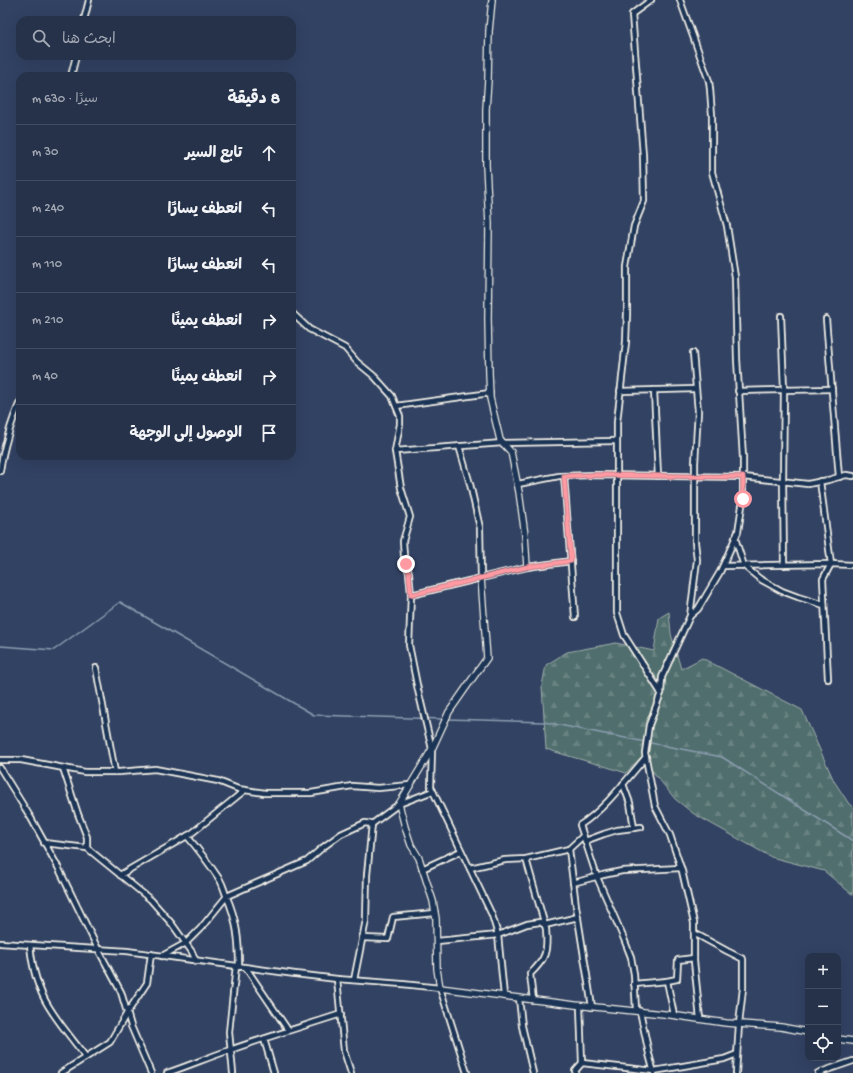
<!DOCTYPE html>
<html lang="ar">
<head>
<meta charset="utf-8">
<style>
  body { margin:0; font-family:"Gochi Hand","Playpen Sans Arabic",sans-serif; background:#2e3a51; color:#f1f3f6; direction:rtl }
  .controls { position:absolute; right:12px; bottom:12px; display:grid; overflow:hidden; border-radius:8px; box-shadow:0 4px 16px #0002 }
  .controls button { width:36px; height:36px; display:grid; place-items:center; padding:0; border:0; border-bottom:1px solid #424d62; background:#26324a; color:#f1f3f6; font:20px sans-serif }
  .stop { position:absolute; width:12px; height:12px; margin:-9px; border:3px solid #ff9aa2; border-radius:50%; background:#fff }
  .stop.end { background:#ff9aa2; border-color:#fff; box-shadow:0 1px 4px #0008 }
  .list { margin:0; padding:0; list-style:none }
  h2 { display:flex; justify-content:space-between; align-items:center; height:52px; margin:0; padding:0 16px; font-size:17px }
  h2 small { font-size:13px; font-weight:400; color:#a4aab5 }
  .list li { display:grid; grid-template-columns:26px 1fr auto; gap:12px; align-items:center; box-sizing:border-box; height:56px; padding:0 16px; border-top:1px solid #424d62 }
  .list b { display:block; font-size:15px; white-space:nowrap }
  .list em { font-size:13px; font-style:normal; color:#a4aab5 }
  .icon { flex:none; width:22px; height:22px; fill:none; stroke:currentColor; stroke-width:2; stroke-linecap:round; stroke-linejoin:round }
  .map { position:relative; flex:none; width:853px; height:1073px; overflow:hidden; direction:ltr }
  .search { position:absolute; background:#26324a; box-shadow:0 4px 16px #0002; left:16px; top:16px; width:280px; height:44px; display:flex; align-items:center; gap:10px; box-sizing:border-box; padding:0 14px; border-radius:12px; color:#a4aab5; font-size:15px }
  .panel { position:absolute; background:#26324a; box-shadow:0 4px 16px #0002; left:16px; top:72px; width:280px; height:388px; border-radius:12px; direction:rtl }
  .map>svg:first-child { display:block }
  .forest { fill:url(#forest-firs); stroke:#a2b0aa }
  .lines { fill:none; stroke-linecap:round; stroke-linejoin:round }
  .stream { stroke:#8d9eb1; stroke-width:1.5 }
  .minor-casing { stroke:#f4f1e8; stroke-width:8 }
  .tertiary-casing { stroke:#f4f1e8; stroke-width:8 }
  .minor { stroke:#1d3557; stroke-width:4.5 }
  .tertiary { stroke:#1d3557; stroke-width:5.5 }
  .route { stroke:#ff9aa2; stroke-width:5 }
</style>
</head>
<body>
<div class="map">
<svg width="853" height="1073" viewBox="0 0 853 1073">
  <defs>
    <pattern id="forest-firs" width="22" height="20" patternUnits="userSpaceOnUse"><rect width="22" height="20" fill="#4f6e6d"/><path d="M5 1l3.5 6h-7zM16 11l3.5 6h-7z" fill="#698382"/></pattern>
  </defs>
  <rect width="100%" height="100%" fill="#324263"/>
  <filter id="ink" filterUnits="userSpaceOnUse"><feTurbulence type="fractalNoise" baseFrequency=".025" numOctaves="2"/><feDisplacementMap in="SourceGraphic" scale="8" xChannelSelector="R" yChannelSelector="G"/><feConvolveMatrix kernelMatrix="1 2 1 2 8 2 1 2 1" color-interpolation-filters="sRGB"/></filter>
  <g filter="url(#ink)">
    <path class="forest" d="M 669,612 L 671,634 L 681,669 L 702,658 L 802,710 L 834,781 L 849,804 L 853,807 L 853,895 L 824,871 L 771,857 L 694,814 L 675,799 L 641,757 L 626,773 C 600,764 573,758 546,749 L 542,686 L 546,665 L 567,652 L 616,643 L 654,651 L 659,618 Z"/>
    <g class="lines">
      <g class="stream">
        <polyline points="0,646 54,650 120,602 314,715 443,719"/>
        <polyline points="447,719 544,722 722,757 853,841"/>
      </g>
      <defs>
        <g id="minor">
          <polyline points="651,0 632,14 643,155 644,201 634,226 627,267 627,314 626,342 617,422 617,613 624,635 661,693"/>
          <polyline points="680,0 709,81 710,89 712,115 712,172 727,226 735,277 737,359 743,458 743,499 738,532 720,572 698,609 690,616"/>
          <polyline points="84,20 89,0"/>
          <polyline points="71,76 76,56"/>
          <polyline points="292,313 309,329 345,348 357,362 374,376 392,396 400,416 400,424 395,451 401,488 410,517 403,541 404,556 409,573 411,595 409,645 418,690 432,749 431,787 492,915 498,935 504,996"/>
          <polyline points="781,316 784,389 783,481 784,565"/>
          <polyline points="826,319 839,477"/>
          <polyline points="693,353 698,411 695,463 695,542 697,560 690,616 662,677 661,693 649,725 645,753 655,806 670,835 682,871 694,923 694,961 700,1019"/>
          <polyline points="654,390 658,476"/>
          <polyline points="620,391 696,389"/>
          <polyline points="738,391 832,389"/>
          <polyline points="396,406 490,393"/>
          <polyline points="395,451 503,443 616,441"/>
          <path d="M 0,471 C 3,450 11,422 20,402"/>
          <polyline points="564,476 575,617"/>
          <polyline points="820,481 831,564 823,579 828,679"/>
          <polyline points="518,484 559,476 596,475 743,477 808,484 828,480 846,475 853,476"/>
          <polyline points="735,538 744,566 760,579 782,591 798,597 824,605"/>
          <polyline points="723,566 831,564 853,565"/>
          <polyline points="527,567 571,561"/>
          <polyline points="411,595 481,578 480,528 470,484 459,446"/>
          <polyline points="96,668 115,772"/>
          <path d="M 646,757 C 626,780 605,809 580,825 L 597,877 L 624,939 L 631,957 L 634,974 L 636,1010 L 640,1011 L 649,1054 L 654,1073"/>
          <polyline points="0,760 21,760 85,772 119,772 155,769 218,781 238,789 265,793 311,793 352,786 378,788 410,785"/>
          <polyline points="0,768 31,818 58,867 98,949 121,992 131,1026 151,1073"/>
          <polyline points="63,768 78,814 87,837 87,848"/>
          <polyline points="623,784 630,803 634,828"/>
          <path d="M 187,836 C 199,850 210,865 220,880 C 223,885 224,890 226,895 C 237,920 239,940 239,967"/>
          <polyline points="585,841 604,834 617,830 641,827"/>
          <polyline points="44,843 87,848 151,900 172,924 192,952 196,961"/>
          <polyline points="569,849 576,906 592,1007"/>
          <path d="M 526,859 L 546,929 C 548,951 546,959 530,974 L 533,1000"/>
          <polyline points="470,868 505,860 526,859 569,849 583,836"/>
          <polyline points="422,869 461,851"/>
          <polyline points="120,875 192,833 245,790"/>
          <polyline points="573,883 603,875 622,871 681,868"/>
          <polyline points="694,933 727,951 743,959 743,988 739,1024 736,1073"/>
          <polyline points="362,938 388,939 393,917 435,913"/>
          <polyline points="437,941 498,935 527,924 540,922 545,925 578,917"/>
          <polyline points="0,943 127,951 295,974 337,979 402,984 440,988 467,1073"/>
          <path d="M 30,945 C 32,966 37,988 49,1007 C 60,1025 73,1040 86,1057"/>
          <polyline points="162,956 186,943 201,928 227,896 307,861 322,848 341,834 365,823 372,824"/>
          <polyline points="246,968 288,1030"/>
          <polyline points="337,979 344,1051 351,1073"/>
          <polyline points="354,980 366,920 367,875 372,824 399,804 433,791"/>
          <polyline points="667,981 677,979 678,960 694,958"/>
          <polyline points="634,984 667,981 674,1015"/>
          <polyline points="519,998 522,1026 533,1073"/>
          <polyline points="264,1039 274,1073"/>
          <polyline points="582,1063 654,1071 724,1059 737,1054"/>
          <polyline points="61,1073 110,1042 127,1013 147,983 151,954"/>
          <path d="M 167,1073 C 188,1066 209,1057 230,1050 C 267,1037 304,1026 341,1014"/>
          <polyline points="233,1073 229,1032 236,966"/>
          <polyline points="576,1073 575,1071 582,1063 580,1006"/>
          <polyline points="818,1073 853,1061"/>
        </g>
        <g id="tertiary">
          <polyline points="492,0 489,31 488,80 486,109 486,165 489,224 488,319 489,373 490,398 500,440 511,452 519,492 525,535 527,567 481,578 487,658 477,672 449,712 432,749 399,804 405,827 411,845 419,858 433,901 436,919 437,969 440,988 575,1005 664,1014 726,1023 781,1027 808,1032"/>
          <polyline points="838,1039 853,1041"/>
        </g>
      </defs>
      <use href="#minor" class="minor-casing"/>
      <use href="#tertiary" class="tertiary-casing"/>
      <use href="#minor" class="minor"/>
      <use href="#tertiary" class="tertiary"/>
    </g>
  </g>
  <g class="lines" filter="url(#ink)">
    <polyline class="route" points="406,564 409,573 411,595 527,567 571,561 564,476 596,475 743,477 743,499"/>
  </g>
</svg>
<div class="controls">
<button>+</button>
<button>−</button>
<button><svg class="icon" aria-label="locate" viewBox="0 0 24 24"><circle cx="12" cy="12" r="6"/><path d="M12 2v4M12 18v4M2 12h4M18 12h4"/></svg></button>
</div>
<div class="stop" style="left:743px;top:499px"></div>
<div class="stop end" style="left:406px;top:564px"></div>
<div class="search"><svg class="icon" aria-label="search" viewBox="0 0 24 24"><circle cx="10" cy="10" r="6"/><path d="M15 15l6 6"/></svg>ابحث هنا</div>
<section class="panel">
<h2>8 دقيقة<small>سيرًا · 630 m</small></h2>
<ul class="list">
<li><svg class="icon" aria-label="ahead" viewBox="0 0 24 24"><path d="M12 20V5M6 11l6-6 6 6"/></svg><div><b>تابع السير</b></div><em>30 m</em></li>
<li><svg class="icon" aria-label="left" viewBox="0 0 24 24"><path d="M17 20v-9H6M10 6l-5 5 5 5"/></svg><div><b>انعطف يسارًا</b></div><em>240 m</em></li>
<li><svg class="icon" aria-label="left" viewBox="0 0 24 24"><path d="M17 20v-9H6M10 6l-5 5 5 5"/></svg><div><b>انعطف يسارًا</b></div><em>110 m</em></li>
<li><svg class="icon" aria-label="right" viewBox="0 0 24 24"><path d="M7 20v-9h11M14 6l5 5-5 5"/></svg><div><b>انعطف يمينًا</b></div><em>210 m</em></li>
<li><svg class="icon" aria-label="right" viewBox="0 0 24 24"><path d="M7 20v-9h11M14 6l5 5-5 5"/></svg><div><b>انعطف يمينًا</b></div><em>40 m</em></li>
<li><svg class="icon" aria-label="arrive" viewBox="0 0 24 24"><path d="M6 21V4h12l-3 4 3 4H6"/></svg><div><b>الوصول إلى الوجهة</b></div></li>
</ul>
</section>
</div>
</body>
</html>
